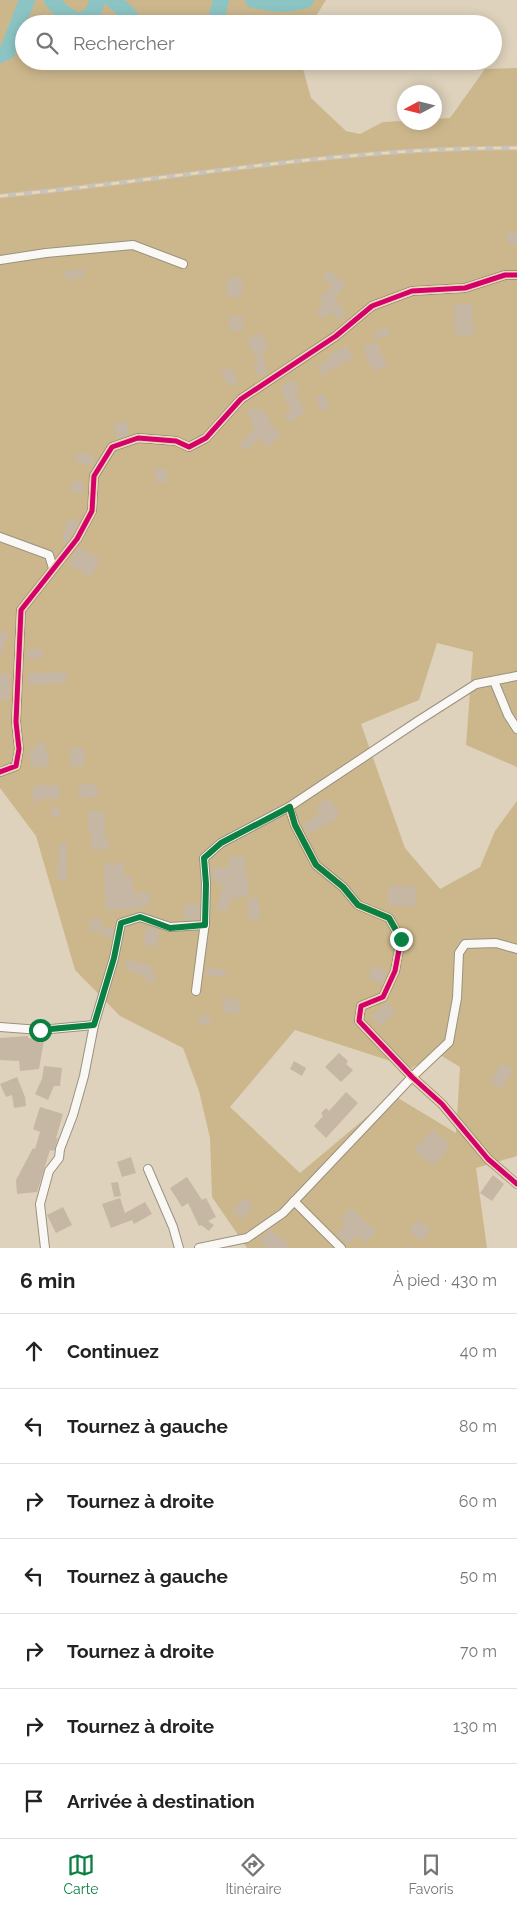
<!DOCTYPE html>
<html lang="fr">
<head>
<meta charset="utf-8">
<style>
  body { margin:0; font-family:Raleway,sans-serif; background:#f6f6f6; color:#222 }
  .compass { position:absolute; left:397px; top:85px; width:45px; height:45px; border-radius:50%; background:#fff; box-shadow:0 2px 12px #0003; rotate:263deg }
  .stop { position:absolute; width:15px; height:15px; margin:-11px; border:4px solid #0b8043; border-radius:50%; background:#fff }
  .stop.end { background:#0b8043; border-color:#fff; box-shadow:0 1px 5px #0008 }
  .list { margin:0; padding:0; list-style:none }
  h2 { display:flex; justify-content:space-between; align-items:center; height:65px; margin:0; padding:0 20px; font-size:21px }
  h2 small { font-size:16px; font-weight:400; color:#767676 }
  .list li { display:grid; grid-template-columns:32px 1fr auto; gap:15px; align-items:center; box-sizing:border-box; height:75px; padding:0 20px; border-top:1px solid #e0e0e0 }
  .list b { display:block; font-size:19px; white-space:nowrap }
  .list em { font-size:16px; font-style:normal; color:#767676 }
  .icon { flex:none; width:28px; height:28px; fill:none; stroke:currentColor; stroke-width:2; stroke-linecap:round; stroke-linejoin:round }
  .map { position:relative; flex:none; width:517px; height:1248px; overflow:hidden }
  .search { position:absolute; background:#fff; box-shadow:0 2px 12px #0003; left:15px; right:15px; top:15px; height:55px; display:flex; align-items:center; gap:12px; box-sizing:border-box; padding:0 18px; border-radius:28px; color:#767676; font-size:19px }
  .sheet { height:590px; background:#fff }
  nav { display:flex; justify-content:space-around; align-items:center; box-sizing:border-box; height:70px; border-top:1px solid #e0e0e0; background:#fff; font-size:14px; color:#767676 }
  nav a { display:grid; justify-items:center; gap:2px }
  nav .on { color:#0b8043 }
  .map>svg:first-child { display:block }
  .forest { fill:#ccb78d; fill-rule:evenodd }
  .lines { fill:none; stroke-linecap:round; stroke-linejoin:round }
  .river { stroke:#8cc4c4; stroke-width:16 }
  .building { fill:#c5b7a4 }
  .street-casing { stroke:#9a9180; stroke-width:10 }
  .street { stroke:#faf8f5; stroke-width:8 }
  .rail-casing { stroke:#c6c3bd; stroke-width:4.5 }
  .rail { stroke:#ecd7ae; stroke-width:2.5; stroke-dasharray:8; stroke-linecap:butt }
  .cycleway-casing { stroke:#ecd7ae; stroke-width:8 }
  .cycleway { stroke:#d6006c; stroke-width:5 }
  .route { stroke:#0b8043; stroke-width:6 }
</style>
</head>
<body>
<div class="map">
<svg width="517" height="1248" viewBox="0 0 517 1248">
  <rect width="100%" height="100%" fill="#ded2bc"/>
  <path class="forest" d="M 0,0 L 326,0 L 311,24 L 24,24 L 24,61 L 301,61 L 311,98 L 346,131 L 360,134 L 383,122 L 404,121 L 404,122 L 434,122 L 435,119 L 450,118 L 485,69 L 517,68 L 517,767 L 466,745 L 473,652 L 437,643 L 419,700 L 361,724 L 405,848 L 440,889 L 480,867 L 495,831 L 517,801 L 517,1156 L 476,1168 L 487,1248 L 247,1248 L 212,1197 L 210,1138 L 199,1091 L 183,1048 L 120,1016 L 75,970 L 36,836 L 0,788 ZM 295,1030 L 412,1068 L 437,1053 L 460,1067 L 456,1133 L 393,1095 L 300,1173 L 230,1107 Z"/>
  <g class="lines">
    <g class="river">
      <polyline points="52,0 62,12 76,21 91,17 98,0"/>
      <polyline points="113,0 129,15 134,24"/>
      <path d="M 253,0 C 272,4 287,6 306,0"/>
      <polyline points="211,24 216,20 221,0"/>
      <polyline points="0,55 7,52 27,0"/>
    </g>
  </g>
  <g class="building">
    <polygon points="507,232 517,232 517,245 508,245"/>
    <polygon points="84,269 85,277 66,280 65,271"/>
    <polygon points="329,270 346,284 334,299 346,313 338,320 331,312 323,319 316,311 324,304 319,298 332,286 322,278"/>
    <polygon points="228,277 243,278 241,298 226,296"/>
    <polygon points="454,304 472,304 474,335 455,335"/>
    <rect x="229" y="316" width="14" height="15"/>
    <polygon points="388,327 390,334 376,339 373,333"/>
    <polygon points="261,332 269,349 262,352 268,373 257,376 253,363 259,362 247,340"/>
    <polygon points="377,342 387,366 373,371 363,347"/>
    <polygon points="347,345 353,358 322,375 317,366 329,359 327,356"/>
    <polygon points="227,368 228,370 232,369 238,382 228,386 221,370"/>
    <polygon points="295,380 300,390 295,392 303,406 302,407 305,414 288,422 284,414 291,411 280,387"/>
    <polygon points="324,394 330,407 321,411 315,398"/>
    <polygon points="259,407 260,411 265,410 271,425 281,434 268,447 259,438 247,451 240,445 254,429 247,411"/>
    <polygon points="126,421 130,435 117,439 113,424"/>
    <polygon points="78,452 94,456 92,466 75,462"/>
    <polygon points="166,468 168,482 156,483 154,469"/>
    <polygon points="73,480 84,483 82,494 71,491"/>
    <polygon points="68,519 80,522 67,543 62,542"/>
    <polygon points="79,547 100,559 90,577 69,564"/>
    <polygon points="0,631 8,634 1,654 0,653"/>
    <polygon points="42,649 43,658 27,658 27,650"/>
    <polygon points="66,672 66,683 29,685 28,673"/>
    <polygon points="0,674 11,675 8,700 0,699"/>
    <polygon points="37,743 46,743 45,752 49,752 48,767 30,766 30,749 37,749"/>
    <polygon points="70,748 84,748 85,766 70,766"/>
    <polygon points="95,784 96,790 98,790 99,797 79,798 78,785"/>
    <polygon points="45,785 60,786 60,798 41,799 41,802 34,803 32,787"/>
    <polygon points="329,798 340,816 309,834 303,824 320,814 315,807"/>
    <polygon points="51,807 60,808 59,817 51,817"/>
    <polygon points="89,811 106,813 104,837 108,836 109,849 92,850 91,830 87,830"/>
    <polygon points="59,843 67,844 66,880 57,880"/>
    <polygon points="244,855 249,896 230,899 227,911 217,910 223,883 216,883 216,879 212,879 213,867 229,868 228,858"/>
    <polygon points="104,863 123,863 124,876 132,875 133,893 150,892 150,905 142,905 142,909 106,910"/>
    <polygon points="389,885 416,887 415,907 388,905"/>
    <polygon points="259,898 260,919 248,919 247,899"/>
    <polygon points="185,903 200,905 199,918 183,920"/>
    <polygon points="102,918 103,931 90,932 89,919"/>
    <polygon points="103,927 114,929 112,938 102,935"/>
    <polygon points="148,928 159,929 157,947 143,945 145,931 147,931"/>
    <polygon points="127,960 153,966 152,973 155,973 155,982 146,982 146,976 132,973 133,971 125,969"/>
    <polygon points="372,966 387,970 383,984 369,979"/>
    <polygon points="207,968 226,970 225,977 206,975"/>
    <polygon points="223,998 239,999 239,1014 223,1013"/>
    <polygon points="387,1003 396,1012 380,1026 371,1016"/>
    <polygon points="206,1015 209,1015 212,1022 200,1026 197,1018"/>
    <polygon points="28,1036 28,1038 44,1040 39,1069 20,1071 19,1061 0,1060 0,1038"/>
    <polygon points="339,1053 348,1061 346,1064 353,1070 341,1082 325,1067"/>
    <polygon points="294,1061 306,1068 302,1076 290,1069"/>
    <polygon points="502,1063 513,1070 501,1089 490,1082"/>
    <polygon points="44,1066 62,1068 60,1086 54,1086 48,1100 35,1094 42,1079"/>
    <polygon points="17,1077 25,1097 26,1106 14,1108 12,1095 6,1097 0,1084"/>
    <polygon points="346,1092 358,1103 326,1138 314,1126 323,1116 321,1113 326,1108 329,1111"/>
    <polygon points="40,1107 63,1114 56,1138 58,1138 54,1151 50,1150 37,1192 17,1194 16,1180 33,1148 35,1149 40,1132 33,1129"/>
    <polygon points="434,1129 450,1145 444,1152 445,1154 434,1165 431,1162 429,1164 414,1149"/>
    <polygon points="131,1157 136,1173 122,1177 117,1162"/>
    <polygon points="493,1175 504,1184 492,1201 480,1193"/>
    <polygon points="187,1177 202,1200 206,1198 216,1217 208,1221 214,1225 209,1231 201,1225 199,1226 188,1203 182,1207 170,1188"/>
    <polygon points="118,1182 121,1196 114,1197 111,1183"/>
    <polygon points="245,1197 254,1207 241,1219 232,1210"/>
    <polygon points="120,1198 125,1213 145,1202 152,1214 134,1224 132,1220 111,1228 102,1204"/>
    <polygon points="63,1207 72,1225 56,1233 47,1215"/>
    <polygon points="351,1208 376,1231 365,1243 357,1235 348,1244 336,1233 345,1224 340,1219"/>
    <polygon points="418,1219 431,1230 422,1241 409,1232"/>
    <polygon points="270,1229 278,1237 280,1235 290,1248 267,1248 260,1240"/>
  </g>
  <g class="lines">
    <defs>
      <g id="street">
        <polyline points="0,260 46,253 133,245 183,264"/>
        <polyline points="0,537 49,555 53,568"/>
        <polyline points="494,681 508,715 517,729"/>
        <polyline points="0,772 16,766 19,749 16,722 21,610 77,539 92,511 94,476 112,447 138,438 176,441 189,447 206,438 241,399 336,336 372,306 412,291 465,288 505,275 517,275"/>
        <polyline points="289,807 295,825 316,865 343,887 358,905 389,918 401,939 395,971 383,997 361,1006 359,1021 412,1077 442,1104 488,1159 517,1184"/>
        <polyline points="196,991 205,922 206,883 204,858 221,843 289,807 418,721 476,684 517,676"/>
        <polyline points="0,1027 40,1030 94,1025"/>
        <polyline points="148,1169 173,1227 179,1248"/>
        <polyline points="294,1201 341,1248"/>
        <polyline points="45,1248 40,1204 49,1171 59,1158 60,1149 73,1115 84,1076 94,1025 114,958 121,923 140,917 170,927 205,925"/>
        <polyline points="199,1248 247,1238 283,1213 412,1077 449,1042 457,998 459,953 465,944 496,943 517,949"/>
      </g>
    </defs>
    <use href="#street" class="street-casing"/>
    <use href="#street" class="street"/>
    <defs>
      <path id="rail" d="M 0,196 C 172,180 343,147 517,148"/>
    </defs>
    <use href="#rail" class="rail-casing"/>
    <use href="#rail" class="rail"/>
    <defs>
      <g id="cycleway">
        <polyline points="0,772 16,766 19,749 16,722 21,610 77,539 92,511 94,476 112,447 138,438 176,441 189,447 206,438 241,399 336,336 372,306 412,291 465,288 505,275 517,275"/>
        <polyline points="289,807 295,825 316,865 343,887 358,905 389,918 401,939 395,971 383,997 361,1006 359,1021 412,1077 442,1104 488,1159 517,1184"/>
      </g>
    </defs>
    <use href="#cycleway" class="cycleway-casing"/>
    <use href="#cycleway" class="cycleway"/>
  </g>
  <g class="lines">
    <polyline class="route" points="40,1030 94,1025 114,958 121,923 140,917 170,928 205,925 206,884 204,858 221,843 290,807 295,825 316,865 343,887 358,905 389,918 401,939"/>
  </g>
</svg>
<svg class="compass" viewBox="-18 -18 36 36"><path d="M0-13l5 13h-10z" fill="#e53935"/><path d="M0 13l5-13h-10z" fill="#767676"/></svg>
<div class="stop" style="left:40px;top:1030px"></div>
<div class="stop end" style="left:401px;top:939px"></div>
<div class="search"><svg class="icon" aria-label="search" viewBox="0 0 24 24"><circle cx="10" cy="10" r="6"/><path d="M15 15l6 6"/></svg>Rechercher</div>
</div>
<section class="sheet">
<h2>6 min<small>À pied · 430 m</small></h2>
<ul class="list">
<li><svg class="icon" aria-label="ahead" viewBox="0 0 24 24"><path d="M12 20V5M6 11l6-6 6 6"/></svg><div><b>Continuez</b></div><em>40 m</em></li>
<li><svg class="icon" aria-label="left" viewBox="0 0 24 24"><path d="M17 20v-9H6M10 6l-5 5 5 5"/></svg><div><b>Tournez à gauche</b></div><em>80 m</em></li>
<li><svg class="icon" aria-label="right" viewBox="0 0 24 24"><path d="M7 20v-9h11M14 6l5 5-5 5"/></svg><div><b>Tournez à droite</b></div><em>60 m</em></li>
<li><svg class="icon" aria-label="left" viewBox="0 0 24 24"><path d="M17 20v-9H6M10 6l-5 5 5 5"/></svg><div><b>Tournez à gauche</b></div><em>50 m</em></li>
<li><svg class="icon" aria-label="right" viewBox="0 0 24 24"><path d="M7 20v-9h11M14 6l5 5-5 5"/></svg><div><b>Tournez à droite</b></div><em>70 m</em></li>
<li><svg class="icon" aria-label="right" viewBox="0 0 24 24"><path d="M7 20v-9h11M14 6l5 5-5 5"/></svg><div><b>Tournez à droite</b></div><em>130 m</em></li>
<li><svg class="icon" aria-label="arrive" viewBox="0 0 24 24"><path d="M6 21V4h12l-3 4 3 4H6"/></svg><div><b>Arrivée à destination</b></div></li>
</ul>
</section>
<nav>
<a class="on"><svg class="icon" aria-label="map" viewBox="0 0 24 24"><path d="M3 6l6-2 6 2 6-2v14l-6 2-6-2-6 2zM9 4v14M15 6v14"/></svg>Carte</a>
<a><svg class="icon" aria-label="directions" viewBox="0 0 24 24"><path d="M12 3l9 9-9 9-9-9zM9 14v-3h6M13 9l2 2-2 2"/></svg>Itinéraire</a>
<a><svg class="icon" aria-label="saved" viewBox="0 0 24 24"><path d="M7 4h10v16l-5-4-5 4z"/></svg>Favoris</a>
</nav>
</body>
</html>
